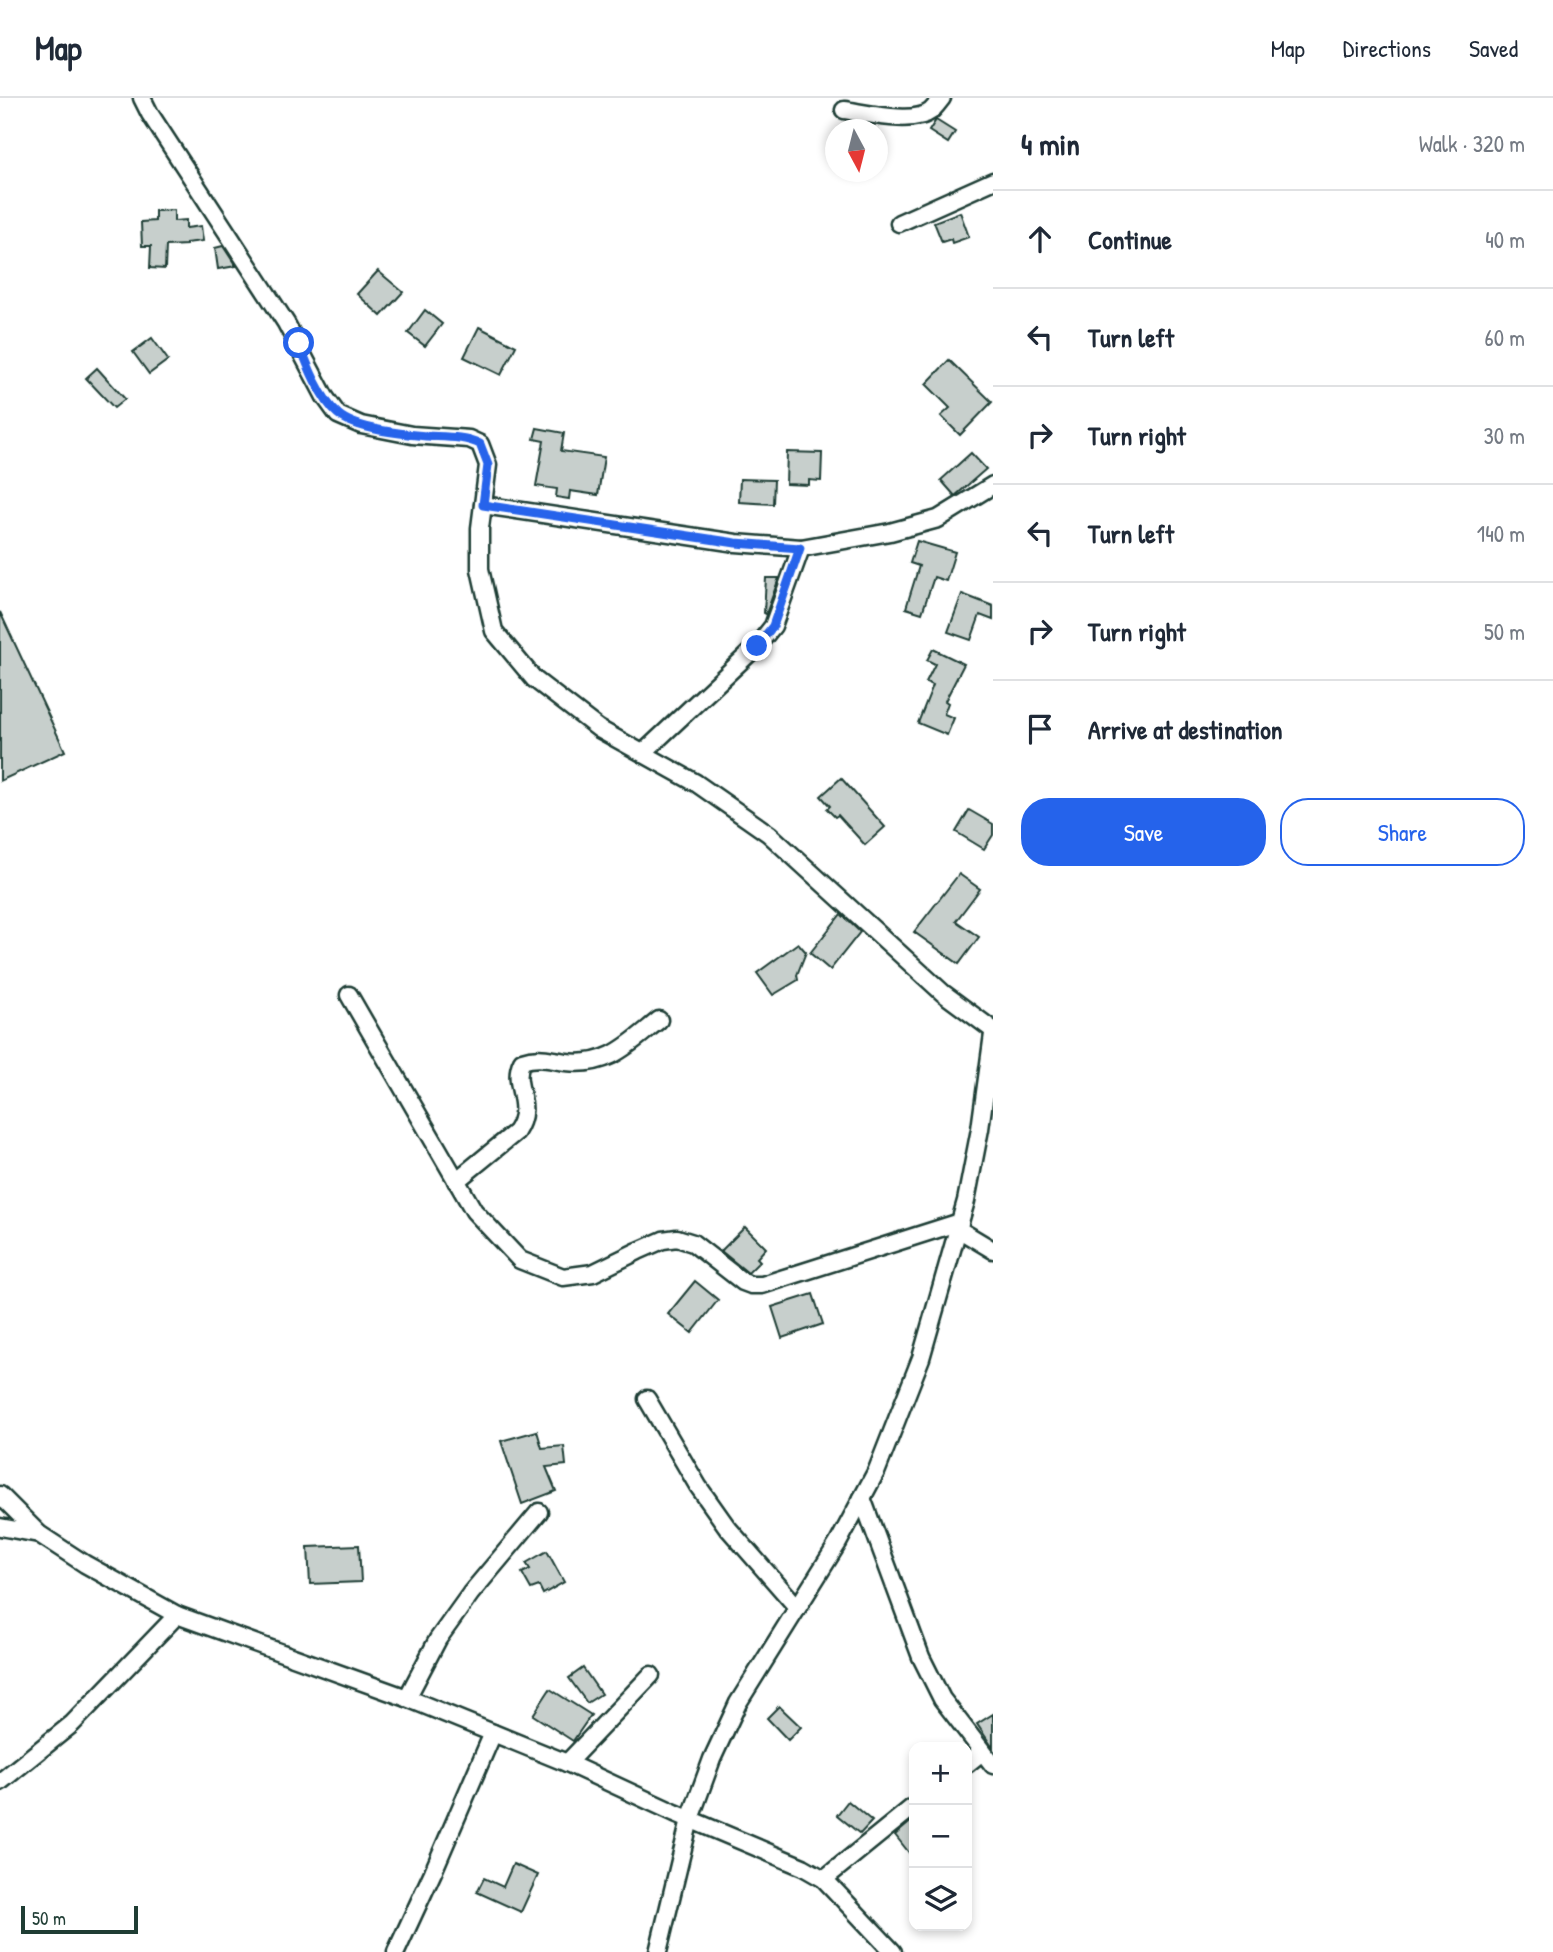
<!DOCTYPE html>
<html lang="en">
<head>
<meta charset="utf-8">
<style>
  body { margin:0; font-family:"Patrick Hand",sans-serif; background:#f6f6f7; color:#1f2937 }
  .controls { position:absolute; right:21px; bottom:21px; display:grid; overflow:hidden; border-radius:14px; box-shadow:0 4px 10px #0003 }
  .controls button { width:63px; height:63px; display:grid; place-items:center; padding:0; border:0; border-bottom:2px solid #e0e1e3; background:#fff; color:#1f2937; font:35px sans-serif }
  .compass { position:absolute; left:825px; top:21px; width:63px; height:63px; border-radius:50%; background:#fff; box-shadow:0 4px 10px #0003; rotate:173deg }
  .scale { position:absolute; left:21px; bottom:18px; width:117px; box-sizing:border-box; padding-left:7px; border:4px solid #1f3d34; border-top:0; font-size:19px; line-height:24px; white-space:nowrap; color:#1f3d34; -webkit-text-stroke:5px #fff; paint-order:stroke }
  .stop { position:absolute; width:21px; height:21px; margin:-16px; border:5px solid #2563eb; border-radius:50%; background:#fff }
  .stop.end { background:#2563eb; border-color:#fff; box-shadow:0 2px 7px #0008 }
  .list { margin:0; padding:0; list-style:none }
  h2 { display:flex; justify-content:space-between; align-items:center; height:91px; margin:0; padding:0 28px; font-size:30px }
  h2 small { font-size:23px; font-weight:400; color:#747a83 }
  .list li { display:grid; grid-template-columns:46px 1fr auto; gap:21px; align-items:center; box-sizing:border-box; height:98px; padding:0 28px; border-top:2px solid #e0e1e3 }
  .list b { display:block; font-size:26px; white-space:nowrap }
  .list em { font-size:23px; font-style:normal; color:#747a83 }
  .actions { display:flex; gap:14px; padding:21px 28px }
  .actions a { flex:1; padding:16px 0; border:2px solid #2563eb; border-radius:28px; text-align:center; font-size:24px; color:#2563eb }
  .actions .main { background:#2563eb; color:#fff }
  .icon { flex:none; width:38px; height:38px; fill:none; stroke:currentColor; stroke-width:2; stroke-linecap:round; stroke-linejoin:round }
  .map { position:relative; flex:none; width:993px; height:1854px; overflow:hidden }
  header { display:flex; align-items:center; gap:42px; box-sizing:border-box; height:98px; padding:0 35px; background:#fff; border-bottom:2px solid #e0e1e3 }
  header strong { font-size:33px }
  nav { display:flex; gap:38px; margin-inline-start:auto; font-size:24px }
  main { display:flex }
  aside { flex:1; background:#fff }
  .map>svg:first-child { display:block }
  .building { fill:#c7cfcc; stroke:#1f3d34; stroke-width:2 }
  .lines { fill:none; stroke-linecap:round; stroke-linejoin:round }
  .minor-casing { stroke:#1f3d34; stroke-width:21 }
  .minor { stroke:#fff; stroke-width:16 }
  .route { stroke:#2563eb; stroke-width:9 }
</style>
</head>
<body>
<header>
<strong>Map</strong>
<nav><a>Map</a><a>Directions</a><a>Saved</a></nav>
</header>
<main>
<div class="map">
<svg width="993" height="1854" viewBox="0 0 993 1854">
  <rect width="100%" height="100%" fill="#fff"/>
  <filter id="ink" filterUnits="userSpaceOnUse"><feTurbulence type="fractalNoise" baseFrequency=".0143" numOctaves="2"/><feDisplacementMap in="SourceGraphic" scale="14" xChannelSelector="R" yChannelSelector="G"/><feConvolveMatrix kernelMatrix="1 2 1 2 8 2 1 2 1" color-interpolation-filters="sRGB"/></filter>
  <g filter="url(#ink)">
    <g class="building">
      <polygon points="936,22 955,34 948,45 929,33"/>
      <polygon points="174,112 174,123 186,122 186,130 201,128 203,143 186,145 186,147 166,148 165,171 150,170 151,148 142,148 141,124 155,123 155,113"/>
      <polygon points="960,114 969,139 952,145 951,141 942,144 934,124"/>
      <polygon points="223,148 236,168 218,171 215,150"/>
      <polygon points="378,173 403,194 381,218 357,196"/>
      <polygon points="425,212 442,226 425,248 408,235"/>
      <polygon points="479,229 516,248 501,277 464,259"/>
      <polygon points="152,240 168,262 149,276 133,254"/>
      <polygon points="949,262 992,304 960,337 941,318 950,310 926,286"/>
      <polygon points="97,270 125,301 114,310 86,280"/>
      <polygon points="537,330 564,335 561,353 604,359 598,397 570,393 569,401 556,399 557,391 536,388 544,343 534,341"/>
      <polygon points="787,354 822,355 821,383 809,382 809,387 786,386"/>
      <polygon points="971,355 986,371 955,398 941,382"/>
      <polygon points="740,381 774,382 773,406 739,404"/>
      <polygon points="917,443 955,454 946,483 934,479 922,515 906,510 919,468 910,465"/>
      <polygon points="766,480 779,480 766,516 764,515"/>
      <polygon points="962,496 993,508 993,522 980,517 971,542 948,534"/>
      <polygon points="0,514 65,653 0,683"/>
      <polygon points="933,551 964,566 945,603 948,605 944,616 954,620 947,637 918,625 933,587 926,584 935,566 927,562"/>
      <polygon points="841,680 885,729 865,747 838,717 835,719 827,711 830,708 821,698"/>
      <polygon points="969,712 993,726 993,737 984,751 956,734"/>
      <polygon points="959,776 980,791 956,823 979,839 959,866 914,834"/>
      <polygon points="841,816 860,834 830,872 810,855"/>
      <polygon points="798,845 806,854 797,877 798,882 773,897 757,875"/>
      <polygon points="745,1129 766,1150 757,1160 760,1163 748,1175 721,1153"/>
      <polygon points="695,1183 718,1202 692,1235 668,1216"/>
      <polygon points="813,1196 823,1226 782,1240 772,1209"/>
      <polygon points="537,1333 542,1350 564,1348 566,1367 546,1369 556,1393 522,1406 501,1343"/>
      <polygon points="359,1447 361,1484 310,1486 308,1449"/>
      <polygon points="547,1453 564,1484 543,1496 539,1488 531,1491 522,1475 530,1471 526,1465"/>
      <polygon points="583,1570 601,1596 587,1605 569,1580"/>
      <polygon points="550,1591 591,1617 573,1643 533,1617"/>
      <polygon points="779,1608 801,1629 788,1642 767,1620"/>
      <polygon points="993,1616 993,1650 977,1626"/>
      <polygon points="848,1703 872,1723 860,1736 837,1717"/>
      <polygon points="914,1721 914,1761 895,1737"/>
      <polygon points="513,1766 538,1777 521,1814 477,1794 484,1780 503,1789"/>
    </g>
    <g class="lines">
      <defs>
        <g id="minor">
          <polyline points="142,0 150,16 286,225 325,299 338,317 361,327 412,337 469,341 480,346 488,367 480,430 480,471 494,533 534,581 599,631 696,685 769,736 943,895 993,932"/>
          <path d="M 844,12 C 866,15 913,27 931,13 C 935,9 939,4 942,0"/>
          <polyline points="899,125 993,83"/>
          <polyline points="483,407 736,445 801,450 890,434 938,421 993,387"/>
          <polyline points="643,655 757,548 773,528 801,450"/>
          <polyline points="349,897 474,1113 520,1162 563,1179 593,1175 638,1153 663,1142 677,1140 693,1145 743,1184 751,1187 762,1187 960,1124"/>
          <path d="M 456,1083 L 516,1034 C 535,1005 510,987 522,963 C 539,957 550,962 566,964 C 608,969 628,947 659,922"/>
          <polyline points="958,1131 993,1152"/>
          <polyline points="647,1301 698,1388 727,1429 797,1509"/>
          <polyline points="0,1397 39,1436 85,1466 177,1517 407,1600 567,1665 675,1715 803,1769 824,1781 893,1854"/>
          <polyline points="862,1400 921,1559 942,1601 993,1667"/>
          <polyline points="0,1429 39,1436"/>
          <polyline points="407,1600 438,1541 471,1495 539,1414"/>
          <polyline points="567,1665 651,1577"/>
          <polyline points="967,1666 982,1654"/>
          <polyline points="0,1684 72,1626 177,1517"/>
          <polyline points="824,1781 914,1708"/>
          <polyline points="396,1854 433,1774 493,1635"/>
          <polyline points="658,1854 690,1721 712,1661 738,1605 838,1445 877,1372 921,1260 966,1103 980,1031 993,936"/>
        </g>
      </defs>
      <use href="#minor" class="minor-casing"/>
      <use href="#minor" class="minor"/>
    </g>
  </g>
  <g class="lines" filter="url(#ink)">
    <path class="route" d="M 299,245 C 307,266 321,302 338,316 C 356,332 404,336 427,338 C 445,339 464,338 480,346 L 488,367 L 483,407 L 736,445 L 800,450 L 773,528 L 757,548"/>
  </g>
</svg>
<div class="controls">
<button>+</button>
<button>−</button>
<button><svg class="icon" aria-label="layers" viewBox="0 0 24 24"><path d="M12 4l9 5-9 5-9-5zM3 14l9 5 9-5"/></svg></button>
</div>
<svg class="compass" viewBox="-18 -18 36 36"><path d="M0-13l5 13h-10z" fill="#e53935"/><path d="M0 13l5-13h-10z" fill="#747a83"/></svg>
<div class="scale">50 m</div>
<div class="stop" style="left:299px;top:245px"></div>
<div class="stop end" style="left:757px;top:548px"></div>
</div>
<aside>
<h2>4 min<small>Walk · 320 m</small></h2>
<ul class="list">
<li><svg class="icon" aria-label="ahead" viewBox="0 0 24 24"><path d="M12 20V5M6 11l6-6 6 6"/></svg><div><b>Continue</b></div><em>40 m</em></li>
<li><svg class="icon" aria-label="left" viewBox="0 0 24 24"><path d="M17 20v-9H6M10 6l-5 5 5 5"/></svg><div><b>Turn left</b></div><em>60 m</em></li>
<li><svg class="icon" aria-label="right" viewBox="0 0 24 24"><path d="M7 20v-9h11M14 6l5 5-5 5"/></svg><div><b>Turn right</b></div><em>30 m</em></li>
<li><svg class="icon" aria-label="left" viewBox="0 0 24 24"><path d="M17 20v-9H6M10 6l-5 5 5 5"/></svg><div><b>Turn left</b></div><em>140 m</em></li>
<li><svg class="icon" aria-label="right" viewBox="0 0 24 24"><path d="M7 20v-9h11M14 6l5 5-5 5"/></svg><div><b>Turn right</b></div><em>50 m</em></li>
<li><svg class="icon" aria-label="arrive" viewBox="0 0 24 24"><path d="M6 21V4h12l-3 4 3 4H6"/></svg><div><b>Arrive at destination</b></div></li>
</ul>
<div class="actions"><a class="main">Save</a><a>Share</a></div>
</aside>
</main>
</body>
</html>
